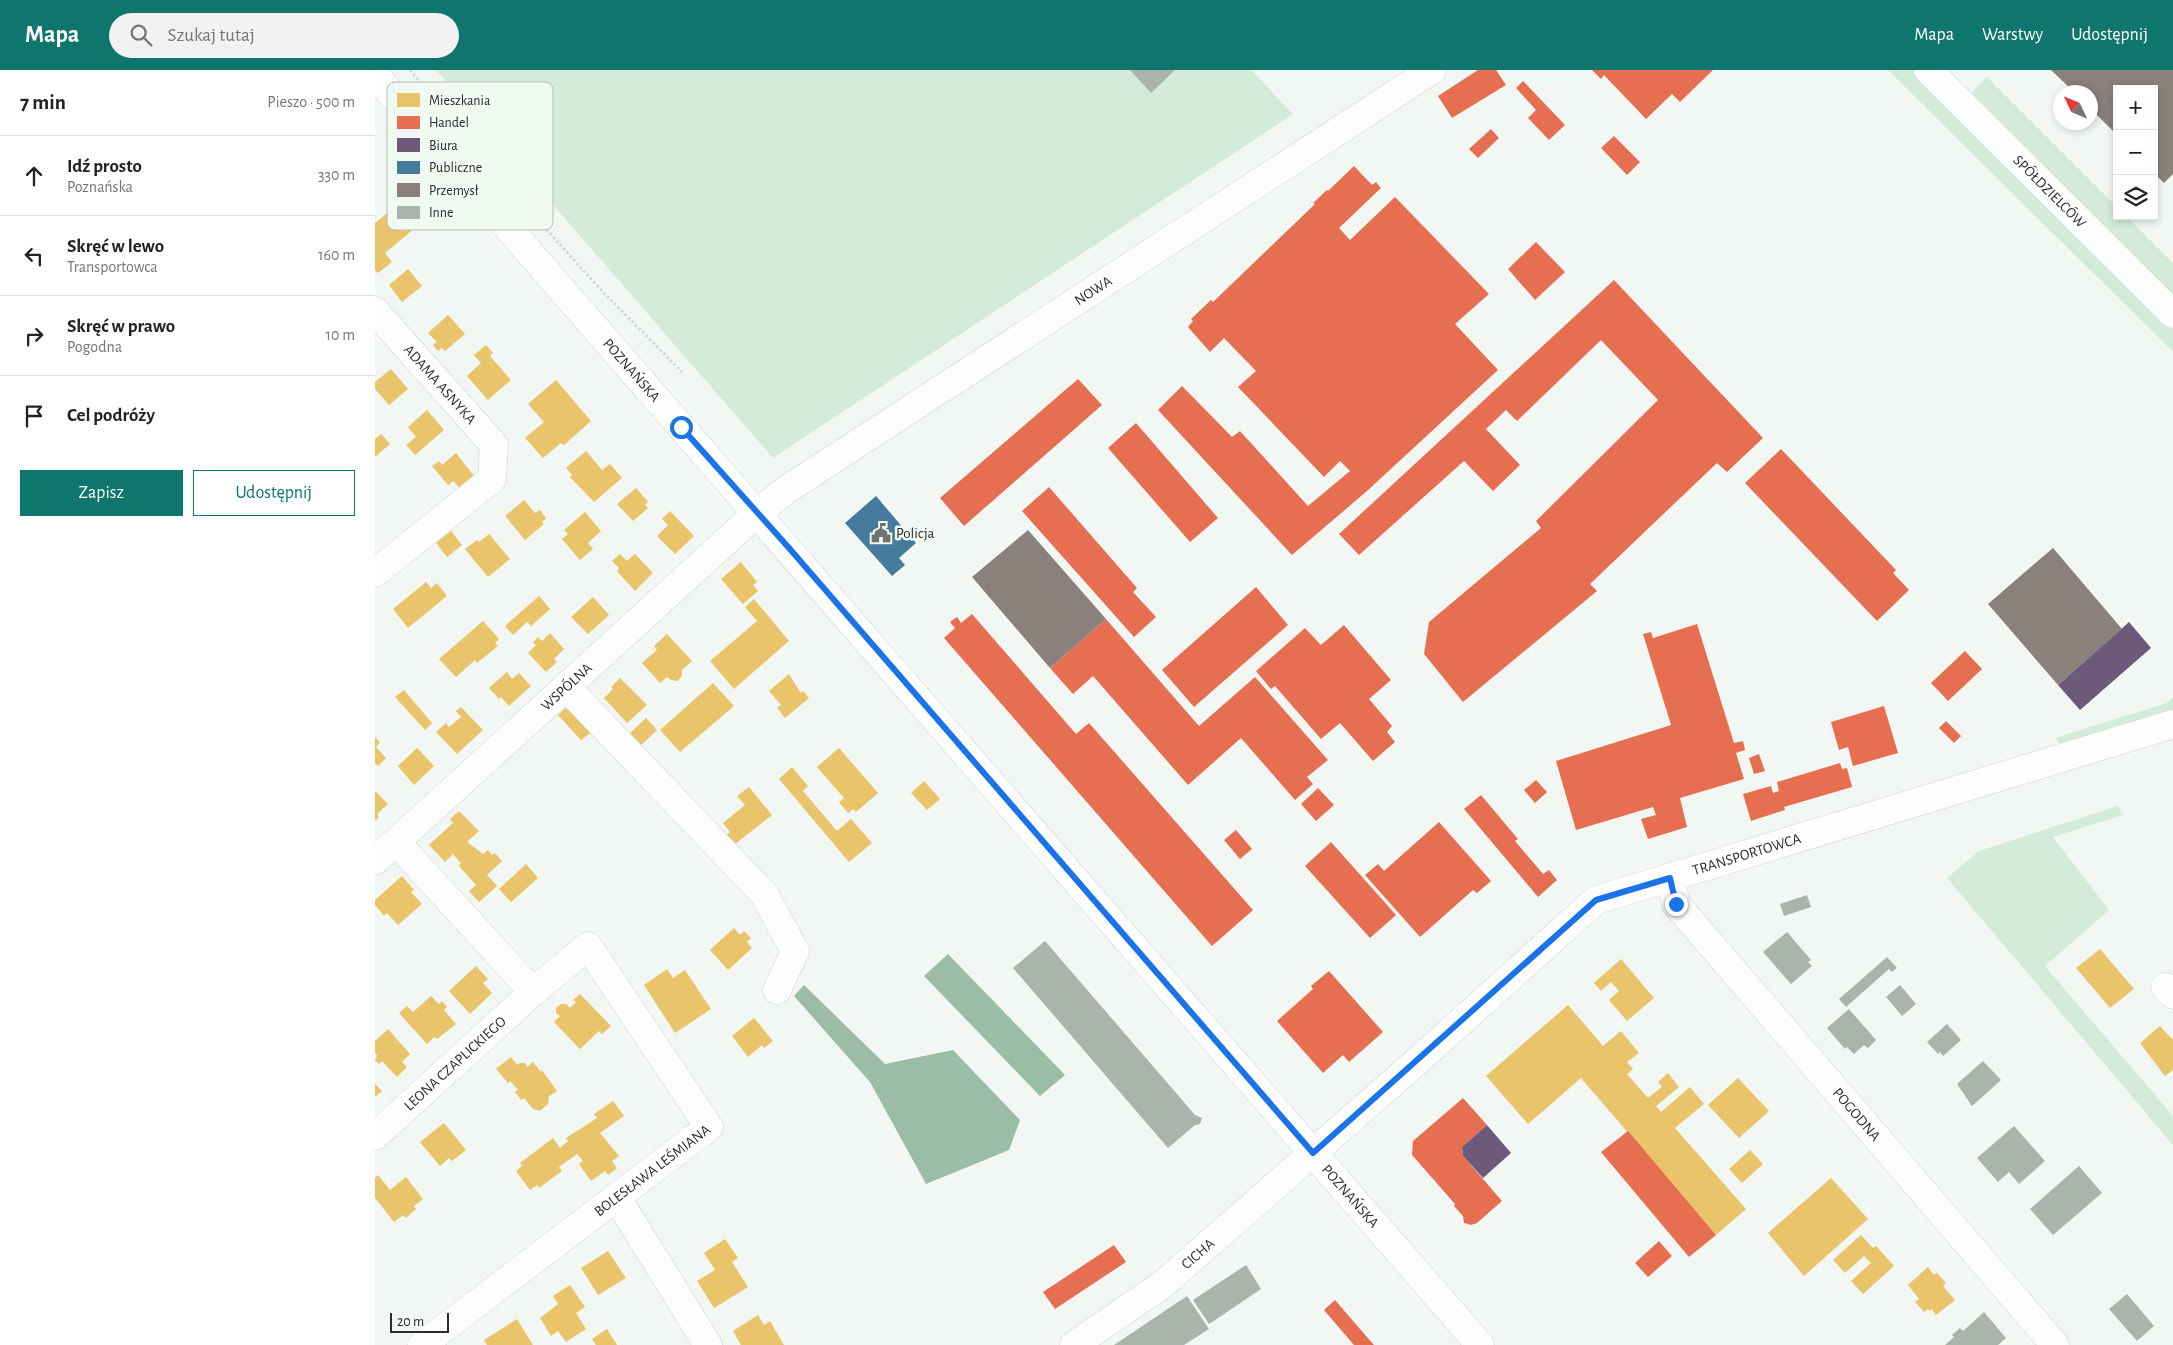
<!DOCTYPE html>
<html lang="pl">
<head>
<meta charset="utf-8">
<style>
  body { margin:0; font-family:"Alegreya Sans",sans-serif; background:#f2f2f2; color:#222 }
  .controls { position:absolute; right:15px; top:15px; display:grid; overflow:hidden; border-radius:0px; box-shadow:0 2px 8px #0003 }
  .controls button { width:45px; height:45px; display:grid; place-items:center; padding:0; border:0; border-bottom:1px solid #e0e0e0; background:#fff; color:#222; font:25px sans-serif }
  .compass { position:absolute; left:1678px; top:15px; width:45px; height:45px; border-radius:50%; background:#fff; box-shadow:0 2px 8px #0003; rotate:314deg }
  .scale { position:absolute; left:15px; bottom:12px; width:59px; box-sizing:border-box; padding-left:5px; border:2px solid #292c2a; border-top:0; font-size:14px; line-height:18px; white-space:nowrap; color:#292c2a; -webkit-text-stroke:4px #f0f9f2; paint-order:stroke }
  .stop { position:absolute; width:15px; height:15px; margin:-11px; border:4px solid #1a73e8; border-radius:50%; background:#fff }
  .stop.end { background:#1a73e8; border-color:#fff; box-shadow:0 1px 5px #0008 }
  .list { margin:0; padding:0; list-style:none }
  h2 { display:flex; justify-content:space-between; align-items:center; height:65px; margin:0; padding:0 20px; font-size:21px }
  h2 small { font-size:16px; font-weight:400; color:#767676 }
  .list li { display:grid; grid-template-columns:32px 1fr auto; gap:15px; align-items:center; box-sizing:border-box; height:80px; padding:0 20px; border-top:1px solid #e0e0e0 }
  .list b { display:block; font-size:19px; white-space:nowrap }
  .list p { margin:0; font-size:16px; white-space:nowrap; color:#767676 }
  .list em { font-size:16px; font-style:normal; color:#767676 }
  .actions { display:flex; gap:10px; padding:15px 20px }
  .actions a { flex:1; padding:11px 0; border:1px solid #0f766e; border-radius:0px; text-align:center; font-size:18px; color:#0f766e }
  .actions .main { background:#0f766e; color:#fff }
  .icon { flex:none; width:28px; height:28px; fill:none; stroke:currentColor; stroke-width:2; stroke-linecap:round; stroke-linejoin:round }
  .map { position:relative; flex:none; width:1798px; height:1275px; overflow:hidden }
  header { display:flex; align-items:center; gap:30px; box-sizing:border-box; height:70px; padding:0 25px; background:#0f766e; color:#fff }
  header strong { font-size:24px }
  nav { display:flex; gap:28px; margin-inline-start:auto; font-size:18px }
  .search { width:350px; height:45px; background:#f2f2f2; display:flex; align-items:center; gap:12px; box-sizing:border-box; padding:0 18px; border-radius:28px; color:#767676; font-size:19px }
  main { display:flex }
  aside { flex:1; background:#fff }
  .map>svg:first-child { display:block }
  .green { fill:#d3ecd9 }
  .water { fill:#9cbda5 }
  .homes { fill:#e9c46a }
  .shops { fill:#e76f51 }
  .offices { fill:#6d597a }
  .public { fill:#457b9d }
  .industry { fill:#8a817c }
  .building { fill:#a9b4ac }
  .lines { fill:none; stroke-linecap:round; stroke-linejoin:round }
  .minor-casing { stroke:#d0d3d0; stroke-width:29 }
  .major-casing { stroke:#d0d3d0; stroke-width:29 }
  .path { stroke:#d5d7d6; stroke-width:3; stroke-dasharray:2.5 2.5; stroke-linecap:butt }
  .minor { stroke:#fdfefd; stroke-width:28 }
  .major { stroke:#fdfefd; stroke-width:28 }
  .route { stroke:#1a73e8; stroke-width:6 }
  .labels { text-anchor:middle; stroke-width:5; stroke-linejoin:round; paint-order:stroke }
  .street-label { font-size:15px; fill:#292c2a; stroke:#f0f9f2 }
  .poi-label { font-size:15px; fill:#292c2a; stroke:#f0f9f2; text-anchor:start }
  .key { fill:#f0f9f2; stroke:#b4bcb6; stroke-width:1 }
  .key-label { font-size:14px; fill:#292c2a }
</style>
</head>
<body>
<header>
<strong>Mapa</strong>
<div class="search"><svg class="icon" aria-label="search" viewBox="0 0 24 24"><circle cx="10" cy="10" r="6"/><path d="M15 15l6 6"/></svg>Szukaj tutaj</div>
<nav><a>Mapa</a><a>Warstwy</a><a>Udostępnij</a></nav>
</header>
<main>
<aside>
<h2>7 min<small>Pieszo · 500 m</small></h2>
<ul class="list">
<li><svg class="icon" aria-label="ahead" viewBox="0 0 24 24"><path d="M12 20V5M6 11l6-6 6 6"/></svg><div><b>Idź prosto</b><p>Poznańska</p></div><em>330 m</em></li>
<li><svg class="icon" aria-label="left" viewBox="0 0 24 24"><path d="M17 20v-9H6M10 6l-5 5 5 5"/></svg><div><b>Skręć w lewo</b><p>Transportowca</p></div><em>160 m</em></li>
<li><svg class="icon" aria-label="right" viewBox="0 0 24 24"><path d="M7 20v-9h11M14 6l5 5-5 5"/></svg><div><b>Skręć w prawo</b><p>Pogodna</p></div><em>10 m</em></li>
<li><svg class="icon" aria-label="arrive" viewBox="0 0 24 24"><path d="M6 21V4h12l-3 4 3 4H6"/></svg><div><b>Cel podróży</b></div></li>
</ul>
<div class="actions"><a class="main">Zapisz</a><a>Udostępnij</a></div>
</aside>
<div class="map">
<svg width="1798" height="1275" viewBox="0 0 1798 1275">
  <rect width="100%" height="100%" fill="#f2f7f3"/>
  <g class="green">
    <polygon points="61,0 876,0 918,44 398,388"/>
    <polygon points="1513,0 1540,0 1798,259 1798,282"/>
    <polygon points="1612,7 1742,137 1742,146 1751,146 1798,193 1798,229 1595,24"/>
    <polygon points="1798,627 1798,643 1688,677 1680,668 1792,633"/>
    <polygon points="1743,736 1748,745 1678,767 1734,840 1670,896 1798,1046 1798,1075 1572,808 1604,781"/>
  </g>
  <g class="water">
    <polygon points="573,884 690,1005 665,1026 549,906"/>
    <polygon points="429,915 510,994 578,980 645,1050 634,1080 551,1114 495,1012 419,926"/>
  </g>
  <g class="homes">
    <polygon points="21,136 40,158 10,183 17,192 3,203 0,200 0,153"/>
    <polygon points="33,199 47,216 27,232 14,215"/>
    <polygon points="73,245 90,264 70,281 67,278 63,281 58,275 62,272 53,263"/>
    <polygon points="111,275 118,283 115,286 136,310 113,330 92,306 106,293 99,285"/>
    <polygon points="16,299 33,319 14,335 0,319 0,312"/>
    <polygon points="181,310 216,351 189,375 186,373 168,388 150,368 169,352 153,334"/>
    <polygon points="52,340 69,360 40,385 31,375 41,367 33,357"/>
    <polygon points="6,364 15,374 0,387 0,369"/>
    <polygon points="211,381 227,400 235,394 247,408 219,432 195,407 197,405 191,398"/>
    <polygon points="81,383 99,406 85,418 78,411 73,415 57,396 64,391 67,395"/>
    <polygon points="261,418 273,432 270,435 273,438 258,451 242,434"/>
    <polygon points="149,430 160,443 165,440 171,448 167,452 169,454 150,470 130,446"/>
    <polygon points="295,441 319,466 300,484 282,466 293,455 287,449"/>
    <polygon points="210,442 226,461 213,473 218,479 205,490 187,469 193,464 189,460"/>
    <polygon points="76,461 87,475 72,487 61,473"/>
    <polygon points="114,464 135,489 113,507 90,479 102,470 104,472"/>
    <polygon points="245,484 252,491 260,484 278,503 260,521 242,501 244,498 237,491"/>
    <polygon points="366,492 382,512 378,515 383,521 368,534 346,509"/>
    <polygon points="51,512 56,518 62,513 72,526 33,558 18,539"/>
    <polygon points="164,526 175,539 156,556 152,552 138,565 130,556"/>
    <polygon points="218,527 234,545 213,564 196,547"/>
    <polygon points="379,529 414,571 359,619 335,591 382,551 370,537"/>
    <polygon points="108,551 124,569 120,573 123,576 102,593 100,590 81,607 64,589"/>
    <polygon points="175,563 189,579 179,589 182,592 171,602 153,583 161,575 158,572 163,567 167,571"/>
    <polygon points="292,564 317,591 307,600 307,606 302,611 296,610 292,607 285,613 267,593 282,580 279,576"/>
    <polygon points="132,602 137,609 144,603 156,616 134,636 126,627 124,629 114,618"/>
    <polygon points="414,604 426,623 428,621 434,628 410,648 402,638 406,635 394,621"/>
    <polygon points="245,608 272,635 252,653 229,628 238,619 236,617"/>
    <polygon points="338,613 359,636 305,682 285,660"/>
    <polygon points="29,620 57,653 50,660 20,627"/>
    <polygon points="195,634 219,660 206,670 183,645"/>
    <polygon points="86,637 108,660 82,684 61,662 71,653 74,657 86,647 81,641"/>
    <polygon points="271,648 282,660 262,679 251,667"/>
    <polygon points="0,667 5,672 1,677 11,688 3,696 0,693"/>
    <polygon points="42,678 59,696 39,715 23,696"/>
    <polygon points="464,678 503,723 481,742 478,739 473,743 464,732 469,728 442,697"/>
    <polygon points="417,697 433,716 428,721 462,761 476,749 497,773 474,792 404,709"/>
    <polygon points="549,711 565,729 552,740 536,723"/>
    <polygon points="374,717 397,745 355,778 348,768 355,762 348,753 370,735 362,726"/>
    <polygon points="0,721 13,734 2,744 4,747 0,751"/>
    <polygon points="84,741 104,761 92,772 108,784 113,780 117,785 120,783 127,791 112,805 122,816 104,832 94,821 101,815 84,796 86,793 78,784 70,792 54,775 78,753 75,749"/>
    <polygon points="151,794 163,808 136,832 124,819"/>
    <polygon points="27,806 39,820 36,822 47,834 23,855 12,843 9,846 0,835 0,830"/>
    <polygon points="359,858 365,865 369,861 376,868 372,872 377,878 353,900 335,880"/>
    <polygon points="1725,879 1759,919 1735,938 1701,898"/>
    <polygon points="1246,889 1279,928 1252,951 1234,930 1244,921 1236,912 1226,921 1219,913"/>
    <polygon points="101,896 113,909 108,913 117,923 95,944 74,921"/>
    <polygon points="292,899 298,908 310,900 336,939 300,963 269,915"/>
    <polygon points="205,924 236,956 227,964 224,961 205,979 179,952 185,946 181,943 181,938 186,934 191,934 195,938 201,932 198,930"/>
    <polygon points="56,926 64,934 67,931 72,937 69,940 81,954 62,969 59,967 52,974 24,943 32,936 38,942"/>
    <polygon points="1193,935 1228,976 1246,961 1264,983 1252,992 1258,999 1252,1004 1273,1028 1287,1017 1283,1012 1293,1003 1304,1017 1281,1036 1286,1042 1315,1017 1329,1034 1300,1058 1371,1139 1341,1165 1206,1008 1153,1054 1111,1006"/>
    <polygon points="379,948 398,971 389,978 387,975 373,987 357,966"/>
    <polygon points="1785,956 1797,969 1798,968 1798,1000 1790,1006 1765,973"/>
    <polygon points="13,959 35,984 27,992 32,997 22,1007 7,991 4,994 0,990 2,985 0,983 0,971"/>
    <polygon points="136,987 142,995 145,993 150,993 152,997 158,992 166,1002 167,1000 182,1021 174,1026 173,1034 165,1041 158,1039 149,1028 146,1030 140,1022 143,1020 135,1011 133,1013 121,999"/>
    <polygon points="1363,1008 1394,1041 1364,1068 1333,1035"/>
    <polygon points="0,1014 7,1021 0,1027"/>
    <polygon points="238,1031 249,1046 225,1063 244,1086 237,1091 242,1098 233,1105 230,1101 216,1111 204,1094 208,1091 202,1084 184,1097 187,1101 164,1118 162,1115 155,1120 141,1101 147,1096 145,1093 178,1068 185,1078 193,1071 191,1068 222,1048 219,1044"/>
    <polygon points="69,1053 91,1080 77,1091 74,1088 65,1096 45,1072"/>
    <polygon points="1375,1080 1388,1094 1367,1113 1354,1099"/>
    <polygon points="3,1105 15,1120 31,1107 48,1129 39,1136 41,1139 31,1148 28,1145 19,1152 0,1128 0,1108"/>
    <polygon points="1456,1108 1493,1149 1429,1206 1393,1163"/>
    <polygon points="1486,1165 1498,1178 1501,1176 1519,1196 1488,1224 1476,1211 1496,1193 1489,1186 1470,1203 1458,1190"/>
    <polygon points="350,1169 363,1188 357,1192 373,1217 339,1238 322,1211 340,1200 329,1183"/>
    <polygon points="233,1181 251,1208 223,1225 206,1198"/>
    <polygon points="1553,1197 1559,1205 1562,1203 1571,1213 1568,1216 1580,1230 1561,1245 1557,1239 1555,1241 1553,1239 1549,1242 1540,1232 1544,1229 1533,1215"/>
    <polygon points="195,1215 210,1237 201,1243 211,1259 191,1272 183,1261 176,1266 165,1248 183,1234 178,1226"/>
    <polygon points="383,1245 389,1255 395,1251 409,1275 366,1275 358,1261"/>
    <polygon points="142,1249 158,1275 112,1275 109,1270"/>
    <polygon points="232,1259 242,1275 221,1275 217,1269"/>
  </g>
  <g class="shops">
    <polygon points="1103,0 1121,0 1131,15 1077,48 1063,26"/>
    <polygon points="1217,0 1338,0 1305,32 1297,24 1271,49 1229,5 1226,9"/>
    <polygon points="1148,11 1190,55 1174,70 1153,48 1161,40 1141,18"/>
    <polygon points="1116,59 1124,68 1103,88 1094,79"/>
    <polygon points="1239,66 1265,92 1252,105 1226,78"/>
    <polygon points="979,96 997,115 1001,112 1006,118 964,158 975,170 1020,127 1114,224 1080,254 1123,300 992,421 917,485 783,340 807,316 857,367 865,361 933,436 975,401 965,391 949,407 863,317 881,301 849,268 835,282 813,257 818,251 816,249 836,230 838,232 940,134 938,133 952,120 953,121"/>
    <polygon points="1161,172 1190,202 1160,230 1133,199"/>
    <polygon points="1239,210 1388,368 1352,402 1342,393 1215,514 1222,521 1088,632 1049,584 1054,552 1166,458 1161,451 1283,330 1226,270 1142,351 1131,340 1111,359 1145,395 1118,421 1089,391 984,485 964,464"/>
    <polygon points="703,309 727,335 589,456 565,428"/>
    <polygon points="761,353 843,448 815,472 733,378"/>
    <polygon points="1406,379 1521,500 1518,503 1534,520 1502,551 1370,413"/>
    <polygon points="674,417 762,518 758,522 781,547 759,567 647,441"/>
    <polygon points="881,517 913,555 819,637 787,600"/>
    <polygon points="597,544 701,664 714,653 878,840 837,876 569,568 580,558 575,552 582,547 586,553"/>
    <polygon points="731,549 824,656 880,607 953,690 932,707 938,714 920,730 866,668 813,715 718,606 698,624 675,598"/>
    <polygon points="1322,554 1359,673 1368,671 1370,680 1361,683 1369,709 1305,728 1312,757 1273,769 1266,749 1281,745 1278,737 1201,760 1181,691 1296,655 1268,564 1276,562 1278,568"/>
    <polygon points="969,555 1016,610 994,629 1017,656 1012,662 1020,672 998,691 965,653 946,669 900,616 896,619 881,601 930,558 946,575"/>
    <polygon points="1590,581 1607,599 1573,631 1556,613"/>
    <polygon points="1509,636 1523,683 1478,696 1473,677 1464,680 1456,652"/>
    <polygon points="1571,651 1586,666 1579,673 1564,658"/>
    <polygon points="1384,684 1390,701 1379,704 1374,688"/>
    <polygon points="1465,693 1467,699 1472,698 1477,717 1409,737 1410,740 1376,751 1368,724 1396,716 1398,723 1404,721 1402,712"/>
    <polygon points="1161,710 1172,722 1160,733 1149,720"/>
    <polygon points="943,718 959,735 941,751 926,734"/>
    <polygon points="1106,725 1143,769 1140,771 1168,804 1174,800 1182,810 1163,827 1089,739"/>
    <polygon points="1064,752 1116,811 1102,823 1098,820 1045,867 990,805 1003,794 1009,801"/>
    <polygon points="861,760 877,779 865,789 849,770"/>
    <polygon points="956,772 1021,845 995,868 930,796"/>
    <polygon points="954,901 1008,962 974,992 968,985 948,1003 902,951 938,919 936,916"/>
    <polygon points="1088,1028 1112,1055 1087,1077 1088,1086 1127,1131 1102,1153 1096,1155 1089,1153 1088,1146 1079,1136 1080,1134 1037,1085 1038,1071"/>
    <polygon points="1253,1061 1341,1165 1314,1187 1226,1082"/>
    <polygon points="1284,1171 1297,1186 1273,1207 1260,1193"/>
    <polygon points="739,1175 751,1192 680,1239 668,1222"/>
    <polygon points="960,1230 991,1266 999,1275 979,1275 949,1240"/>
  </g>
  <g class="offices">
    <polygon points="1754,552 1776,578 1705,640 1683,615"/>
    <polygon points="1112,1055 1136,1083 1108,1108 1088,1086 1087,1077"/>
  </g>
  <polygon class="public" points="501,426 541,473 524,488 530,495 517,506 470,453"/>
  <g class="industry">
    <polygon points="1676,0 1798,0 1798,104 1789,113 1779,103 1779,19 1742,19 1742,65 1716,39 1716,22 1699,22"/>
    <polygon points="653,460 731,549 675,598 597,507"/>
    <polygon points="1678,478 1747,559 1683,615 1613,534"/>
  </g>
  <g class="building">
    <polygon points="755,0 800,0 776,23"/>
    <polygon points="1432,825 1436,837 1409,846 1405,834"/>
    <polygon points="1412,862 1436,890 1433,892 1437,896 1416,914 1388,882"/>
    <polygon points="670,871 820,1045 827,1048 825,1054 820,1055 793,1078 638,898"/>
    <polygon points="1512,887 1522,898 1517,902 1514,899 1471,937 1464,929"/>
    <polygon points="1525,915 1541,934 1527,946 1511,927"/>
    <polygon points="1474,939 1501,970 1493,978 1489,975 1479,984 1472,977 1470,979 1452,958"/>
    <polygon points="1572,954 1586,970 1568,986 1565,982 1563,984 1552,972"/>
    <polygon points="1608,991 1626,1010 1597,1036 1582,1014"/>
    <polygon points="1639,1056 1670,1091 1644,1114 1634,1102 1623,1112 1602,1088"/>
    <polygon points="1704,1096 1727,1123 1678,1165 1655,1139"/>
    <polygon points="871,1195 886,1219 834,1254 818,1230"/>
    <polygon points="1752,1224 1779,1256 1762,1271 1734,1239"/>
    <polygon points="812,1226 834,1259 809,1275 739,1275"/>
    <polygon points="1609,1242 1631,1268 1623,1275 1570,1275 1579,1267 1577,1265 1585,1258 1588,1261"/>
  </g>
  <g class="lines">
    <defs>
      <g id="minor">
        <path id="s1" d="M 1553,0 L 1798,244"/>
        <path id="s2" d="M 0,241 L 119,375 L 117,409 L 0,503"/>
        <polyline points="191,617 389,824 420,881 402,920"/>
        <path id="s3" d="M 0,791 L 382,443 L 411,420 L 1057,0"/>
        <path id="s4" d="M 1295,808 L 1301,834 L 1680,1275"/>
        <polyline points="1790,917 1798,925"/>
        <path id="s5" d="M 0,1066 L 158,922 L 21,772"/>
        <polyline points="242,1128 333,1275"/>
        <path id="s6" d="M 47,1275 L 334,1057 L 213,876 L 158,922"/>
        <path id="s7" d="M 699,1275 L 787,1215 L 1039,994 L 1221,830 L 1798,654"/>
      </g>
      <g id="major">
        <path id="s8" d="M 0,5 L 1105,1275"/>
      </g>
    </defs>
    <use href="#minor" class="minor-casing"/>
    <use href="#major" class="major-casing"/>
    <polyline class="path" points="35,0 138,122 225,219 307,302"/>
    <use href="#minor" class="minor"/>
    <use href="#major" class="major"/>
  </g>
  <g class="lines">
    <polyline class="route" points="306,357 414,478 938,1083 1221,830 1295,808 1301,834"/>
  </g>
  <defs>
    <symbol id="civic-bare" viewBox="-9 -9 18 18"><path d="M-.6-6.5H3V-4.5H.6V-3L4-1V1h2V6H-6V1h2V-1L-.6-3ZM-1.2 2.5V6h2.4V2.5Z" fill="#6f7370" stroke="#f0f9f2" stroke-width="2.5" paint-order="stroke"/></symbol>
  </defs>
  <g fill-rule="evenodd">
    <use href="#civic-bare" x="492" y="449" width="28" height="28"/>
  </g>
  <g class="labels">
    <g class="street-label">
      <text dy="5" stroke="none"><textPath href="#s1" startOffset="172">SPÓŁDZIELCÓW</textPath></text>
      <text dy="5" stroke="none"><textPath href="#s3" startOffset="920">NOWA</textPath></text>
      <text dy="5" stroke="none"><textPath href="#s8" startOffset="391">POZNAŃSKA</textPath></text>
      <text dy="5" stroke="none"><textPath href="#s2" startOffset="98">ADAMA ASNYKA</textPath></text>
      <text dy="5" stroke="none"><textPath href="#s3" startOffset="259">WSPÓLNA</textPath></text>
      <text dy="5" stroke="none"><textPath href="#s7" startOffset="844">TRANSPORTOWCA</textPath></text>
      <text dy="5" stroke="none"><textPath href="#s5" startOffset="108">LEONA CZAPLICKIEGO</textPath></text>
      <text dy="5" stroke="none"><textPath href="#s4" startOffset="304">POGODNA</textPath></text>
      <text dy="5" stroke="none"><textPath href="#s6" startOffset="289">BOLESŁAWA LEŚMIANA</textPath></text>
      <text dy="5" stroke="none"><textPath href="#s8" startOffset="1486">POZNAŃSKA</textPath></text>
      <text dy="5" stroke="none"><textPath href="#s7" startOffset="154">CICHA</textPath></text>
    </g>
    <g class="poi-label">
      <text x="521" y="468">Policja</text>
    </g>
  </g>
  <rect x="12" y="12" width="166" height="148" rx="8" class="key"/>
  <rect x="22" y="23" width="23" height="14" fill="#e9c46a"/>
  <rect x="22" y="46" width="23" height="13" fill="#e76f51"/>
  <rect x="22" y="68" width="23" height="14" fill="#6d597a"/>
  <rect x="22" y="91" width="23" height="13" fill="#457b9d"/>
  <rect x="22" y="113" width="23" height="14" fill="#8a817c"/>
  <rect x="22" y="136" width="23" height="13" fill="#a9b4ac"/>
  <g class="key-label">
    <text x="54" y="35">Mieszkania</text>
    <text x="54" y="57">Handel</text>
    <text x="54" y="80">Biura</text>
    <text x="54" y="102">Publiczne</text>
    <text x="54" y="125">Przemysł</text>
    <text x="54" y="147">Inne</text>
  </g>
</svg>
<div class="controls">
<button>+</button>
<button>−</button>
<button><svg class="icon" aria-label="layers" viewBox="0 0 24 24"><path d="M12 4l9 5-9 5-9-5zM3 14l9 5 9-5"/></svg></button>
</div>
<svg class="compass" viewBox="-18 -18 36 36"><path d="M0-13l5 13h-10z" fill="#e53935"/><path d="M0 13l5-13h-10z" fill="#767676"/></svg>
<div class="scale">20 m</div>
<div class="stop" style="left:306px;top:357px"></div>
<div class="stop end" style="left:1301px;top:834px"></div>
</div>
</main>
</body>
</html>
